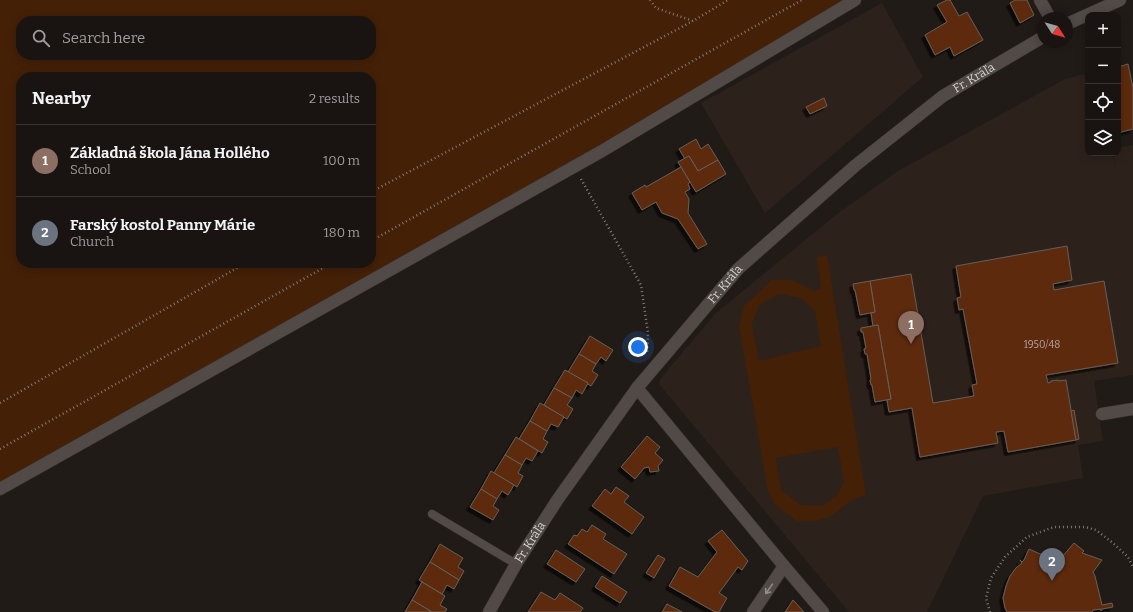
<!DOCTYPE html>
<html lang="en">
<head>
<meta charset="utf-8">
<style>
  body { margin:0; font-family:Bitter,serif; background:#221d1a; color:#f1f3f6 }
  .controls { position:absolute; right:12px; top:12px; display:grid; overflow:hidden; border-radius:8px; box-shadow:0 2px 10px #0003 }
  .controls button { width:36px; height:36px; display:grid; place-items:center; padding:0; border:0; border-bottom:1px solid #373331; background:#191411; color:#f1f3f6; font:20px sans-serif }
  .compass { position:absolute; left:1037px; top:12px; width:36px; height:36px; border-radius:50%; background:#191411; box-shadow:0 2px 10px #0003; rotate:126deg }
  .you { position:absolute; left:638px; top:347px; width:14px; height:14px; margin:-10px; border:3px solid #fff; border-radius:50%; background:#1a73e8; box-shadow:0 0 0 6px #1a73e833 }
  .badge { display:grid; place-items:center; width:26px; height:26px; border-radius:50%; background:#7c3aed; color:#fff; font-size:13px; font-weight:700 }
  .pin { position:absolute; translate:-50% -33px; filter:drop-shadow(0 1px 2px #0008) }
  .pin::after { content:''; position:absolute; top:21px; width:14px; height:12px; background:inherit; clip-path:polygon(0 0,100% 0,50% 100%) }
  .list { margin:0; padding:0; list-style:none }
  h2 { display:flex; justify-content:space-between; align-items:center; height:52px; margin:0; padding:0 16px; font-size:17px }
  h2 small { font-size:13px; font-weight:400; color:#9f9e9f }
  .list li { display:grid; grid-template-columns:26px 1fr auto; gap:12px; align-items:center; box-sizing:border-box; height:72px; padding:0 16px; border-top:1px solid #373331 }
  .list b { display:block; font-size:15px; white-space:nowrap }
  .list p { margin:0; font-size:13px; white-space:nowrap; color:#9f9e9f }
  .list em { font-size:13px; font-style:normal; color:#9f9e9f }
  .icon { flex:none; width:22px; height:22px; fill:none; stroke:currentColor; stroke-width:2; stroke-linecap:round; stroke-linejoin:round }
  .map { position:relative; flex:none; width:1133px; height:612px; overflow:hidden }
  .search { position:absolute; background:#191411; box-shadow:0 2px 10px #0003; left:16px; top:16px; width:360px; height:44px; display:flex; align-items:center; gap:10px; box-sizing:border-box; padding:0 14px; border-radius:16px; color:#9f9e9f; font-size:15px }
  .panel { position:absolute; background:#191411; box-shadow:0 2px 10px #0003; left:16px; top:72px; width:360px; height:196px; border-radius:16px }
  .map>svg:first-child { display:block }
  .built { fill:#2d211b }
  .green { fill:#442007; fill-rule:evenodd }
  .building { fill:#5d2c08; stroke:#665f5b; filter:url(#shadow) }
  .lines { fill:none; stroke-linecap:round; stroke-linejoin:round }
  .service-casing { stroke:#3b3735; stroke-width:9 }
  .minor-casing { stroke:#3b3735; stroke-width:13 }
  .path { stroke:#807b78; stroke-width:2.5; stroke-dasharray:1 3; stroke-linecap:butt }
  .service { stroke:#514a46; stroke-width:8 }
  .minor { stroke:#514a46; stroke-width:12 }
  .oneway { stroke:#948e8a }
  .labels { text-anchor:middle; stroke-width:3; stroke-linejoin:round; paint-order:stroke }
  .number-label { font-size:10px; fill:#b8a89d }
  .street-label { font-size:12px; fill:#d6d2cf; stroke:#211b17 }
</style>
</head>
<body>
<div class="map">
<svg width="1133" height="612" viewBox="0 0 1133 612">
  <defs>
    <filter id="shadow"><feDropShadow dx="-3.5" dy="3.5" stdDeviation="0" flood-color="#0009"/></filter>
  </defs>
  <rect width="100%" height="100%" fill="#211b17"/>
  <g class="built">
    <polygon points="882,3 923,77 765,213 701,103"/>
    <polygon points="1084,74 1088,94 1088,153 1112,153 1116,169 1113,153 1118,153 1118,148 1133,145 1133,375 1094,381 1103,441 1078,445 1083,478 983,496 927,612 849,612 659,384 660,379 716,313 837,214 898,171 1065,79"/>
  </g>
  <g class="green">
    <path d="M 0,0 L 844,0 L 556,179 L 0,489 ZM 21,21 L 371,21 L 371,55 L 21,55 ZM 21,77 L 371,77 L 371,263 L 21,263 Z"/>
    <path d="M 827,255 L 866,495 L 851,500 L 832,516 L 815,521 L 797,521 L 775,505 L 768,491 L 739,326 L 744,306 L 772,280 L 792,280 L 814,291 L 821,288 L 817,257 ZM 778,294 L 801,298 L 815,311 L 821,346 L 759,361 L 752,324 L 759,306 ZM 838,447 L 844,483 L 836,496 L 822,506 L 801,505 L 781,490 L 776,458 Z"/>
  </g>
  <g class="building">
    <polygon points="947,0 950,0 959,16 967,12 983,40 954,56 950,47 935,55 925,35 947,22 937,5"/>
    <polygon points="1015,0 1027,0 1034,15 1020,23 1010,3"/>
    <polygon points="1128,64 1133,88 1133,129 1118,133 1118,67"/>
    <polygon points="824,98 827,106 810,114 806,107"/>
    <polygon points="696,139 701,149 708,144 718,160 698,171 689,156 685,159 679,149"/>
    <polygon points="689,156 698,171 718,160 726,174 696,192 678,162"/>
    <polygon points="681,167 690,182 688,184 690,189 685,192 689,199 688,213 707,244 698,249 678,219 662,213 656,202 642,210 632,193 645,185 646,187"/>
    <polygon points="1067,246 1072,280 1053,284 1054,290 1104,281 1118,363 1046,375 1048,383 1051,382 1051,381 1058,380 1058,381 1066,380 1076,440 1008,452 1004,431 996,432 998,443 920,457 912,408 889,412 887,400 891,399 878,325 873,326 871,313 875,312 870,281 911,274 933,403 974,396 972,385 977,384 963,309 959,310 957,298 961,297 956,266"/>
    <polygon points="870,281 875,312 860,315 855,290 854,290 853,284"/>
    <polygon points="878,325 891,399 875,402 872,385 871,385 870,380 871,379 867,354 865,354 864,349 866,348 863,332 861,332 861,328"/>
    <polygon points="590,336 613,350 606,361 601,357 596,364 579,354"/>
    <polygon points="579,354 596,364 592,371 598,375 591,386 568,372"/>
    <polygon points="565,370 588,383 582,394 576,390 572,398 554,388"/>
    <polygon points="554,388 572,398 567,405 573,409 567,419 544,405"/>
    <polygon points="540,403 564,417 558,427 551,424 547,431 530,421"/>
    <polygon points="1074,410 1079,439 1076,440 1071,411"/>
    <polygon points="530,421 547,431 543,439 548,442 542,453 519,439"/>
    <polygon points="647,436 660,447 655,453 663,460 658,466 659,471 650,472 649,467 644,468 635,479 621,467"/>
    <polygon points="516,437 538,451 532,461 526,458 522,465 505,455"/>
    <polygon points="505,455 522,465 518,473 523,476 517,487 494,473"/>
    <polygon points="491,471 514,485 508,495 502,491 497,499 481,489"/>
    <polygon points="616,487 629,496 624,502 644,517 632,534 592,506 605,489 611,494"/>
    <polygon points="481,489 497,499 493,506 499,510 493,520 470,507"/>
    <polygon points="592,525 606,534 603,539 627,554 614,574 568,544 574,535 577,536 582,529 587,532"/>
    <polygon points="722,530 748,561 742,570 738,567 719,593 727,598 719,612 715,612 669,586 680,567 698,577 717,552 708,541"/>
    <polygon points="1074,543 1084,551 1082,553 1102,560 1093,572 1095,576 1102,605 1112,603 1113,607 1102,609 1101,611 1101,609 1093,610 1092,612 1007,612 1005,608 1003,598 1006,586 1010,576 1016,568 1022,563 1020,560 1022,562 1024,560 1029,549 1040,554 1047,553 1055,554 1062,557"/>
    <polygon points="440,544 463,558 458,567 464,571 459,580 430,562"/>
    <polygon points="556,550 585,569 576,582 547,564"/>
    <polygon points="658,555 665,559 654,578 646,573"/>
    <polygon points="430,562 459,580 454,589 447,585 442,594 419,580"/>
    <polygon points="602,576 627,592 620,603 595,587"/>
    <polygon points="422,582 445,596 440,605 447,609 445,612 432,612 412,600"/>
    <polygon points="541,592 555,600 560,593 583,608 580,612 528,612"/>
    <polygon points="412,600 432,612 405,612"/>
    <polygon points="793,600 804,612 785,612"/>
    <polygon points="667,604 682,612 662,612"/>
  </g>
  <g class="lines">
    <defs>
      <polyline id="service" points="432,514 516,564"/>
      <g id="minor">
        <polyline points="1040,0 1050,18"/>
        <polyline points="1067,24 1120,0"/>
        <polyline points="637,388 784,566 823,612"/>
        <polyline points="1102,414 1133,409"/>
        <polyline points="0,489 602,151 855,0"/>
        <path id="s1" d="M 489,612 L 516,564 L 558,499 L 637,388 L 738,269 L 856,165 L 943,96 L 1043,37"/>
        <polyline points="753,612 784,566"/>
      </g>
    </defs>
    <use href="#service" class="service-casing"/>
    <use href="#minor" class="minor-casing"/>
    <g class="path">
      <polyline points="650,0 656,8 693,21 728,0"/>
      <polyline points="581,179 641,285 648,333 647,354"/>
      <polyline points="371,192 693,21"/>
      <polyline points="371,241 802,0"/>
      <polyline points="0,403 246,263"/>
      <polyline points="0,449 332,263"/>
      <polyline points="990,612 986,598 991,578 1005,557 1027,537 1054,527 1085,527 1096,530 1113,543 1128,557 1133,567"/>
    </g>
    <use href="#service" class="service"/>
    <use href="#minor" class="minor"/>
  </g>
  <defs><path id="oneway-shaft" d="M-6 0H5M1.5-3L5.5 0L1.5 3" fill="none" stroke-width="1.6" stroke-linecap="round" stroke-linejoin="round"/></defs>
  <use class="oneway" href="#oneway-shaft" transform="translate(769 589) rotate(125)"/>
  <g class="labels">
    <g class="number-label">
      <text x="1042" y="348">1950/48</text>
    </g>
    <g class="street-label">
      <text dy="4" stroke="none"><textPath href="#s1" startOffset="729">Fr. Kráľa</textPath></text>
      <text dy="4" stroke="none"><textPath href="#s1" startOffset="405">Fr. Kráľa</textPath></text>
      <text dy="4" stroke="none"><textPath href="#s1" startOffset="81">Fr. Kráľa</textPath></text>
    </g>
  </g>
</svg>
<div class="controls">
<button>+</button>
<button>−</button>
<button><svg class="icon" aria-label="locate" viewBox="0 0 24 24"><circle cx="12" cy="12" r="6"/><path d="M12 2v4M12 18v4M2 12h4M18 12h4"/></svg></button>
<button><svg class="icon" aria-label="layers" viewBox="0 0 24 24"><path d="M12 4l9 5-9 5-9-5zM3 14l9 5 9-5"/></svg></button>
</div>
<svg class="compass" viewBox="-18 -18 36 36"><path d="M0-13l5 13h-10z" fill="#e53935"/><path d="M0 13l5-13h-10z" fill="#9f9e9f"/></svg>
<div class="you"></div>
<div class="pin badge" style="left:911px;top:344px;background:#8d6e63">1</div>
<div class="pin badge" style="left:1052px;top:581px;background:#6b7280">2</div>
<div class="search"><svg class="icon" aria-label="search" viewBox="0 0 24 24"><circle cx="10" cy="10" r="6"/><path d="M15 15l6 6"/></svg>Search here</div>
<section class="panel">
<h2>Nearby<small>2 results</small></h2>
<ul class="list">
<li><span class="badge" style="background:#8d6e63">1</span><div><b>Základná škola Jána Hollého</b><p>School</p></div><em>100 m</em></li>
<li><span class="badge" style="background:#6b7280">2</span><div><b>Farský kostol Panny Márie</b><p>Church</p></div><em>180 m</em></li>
</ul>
</section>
</div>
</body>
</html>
